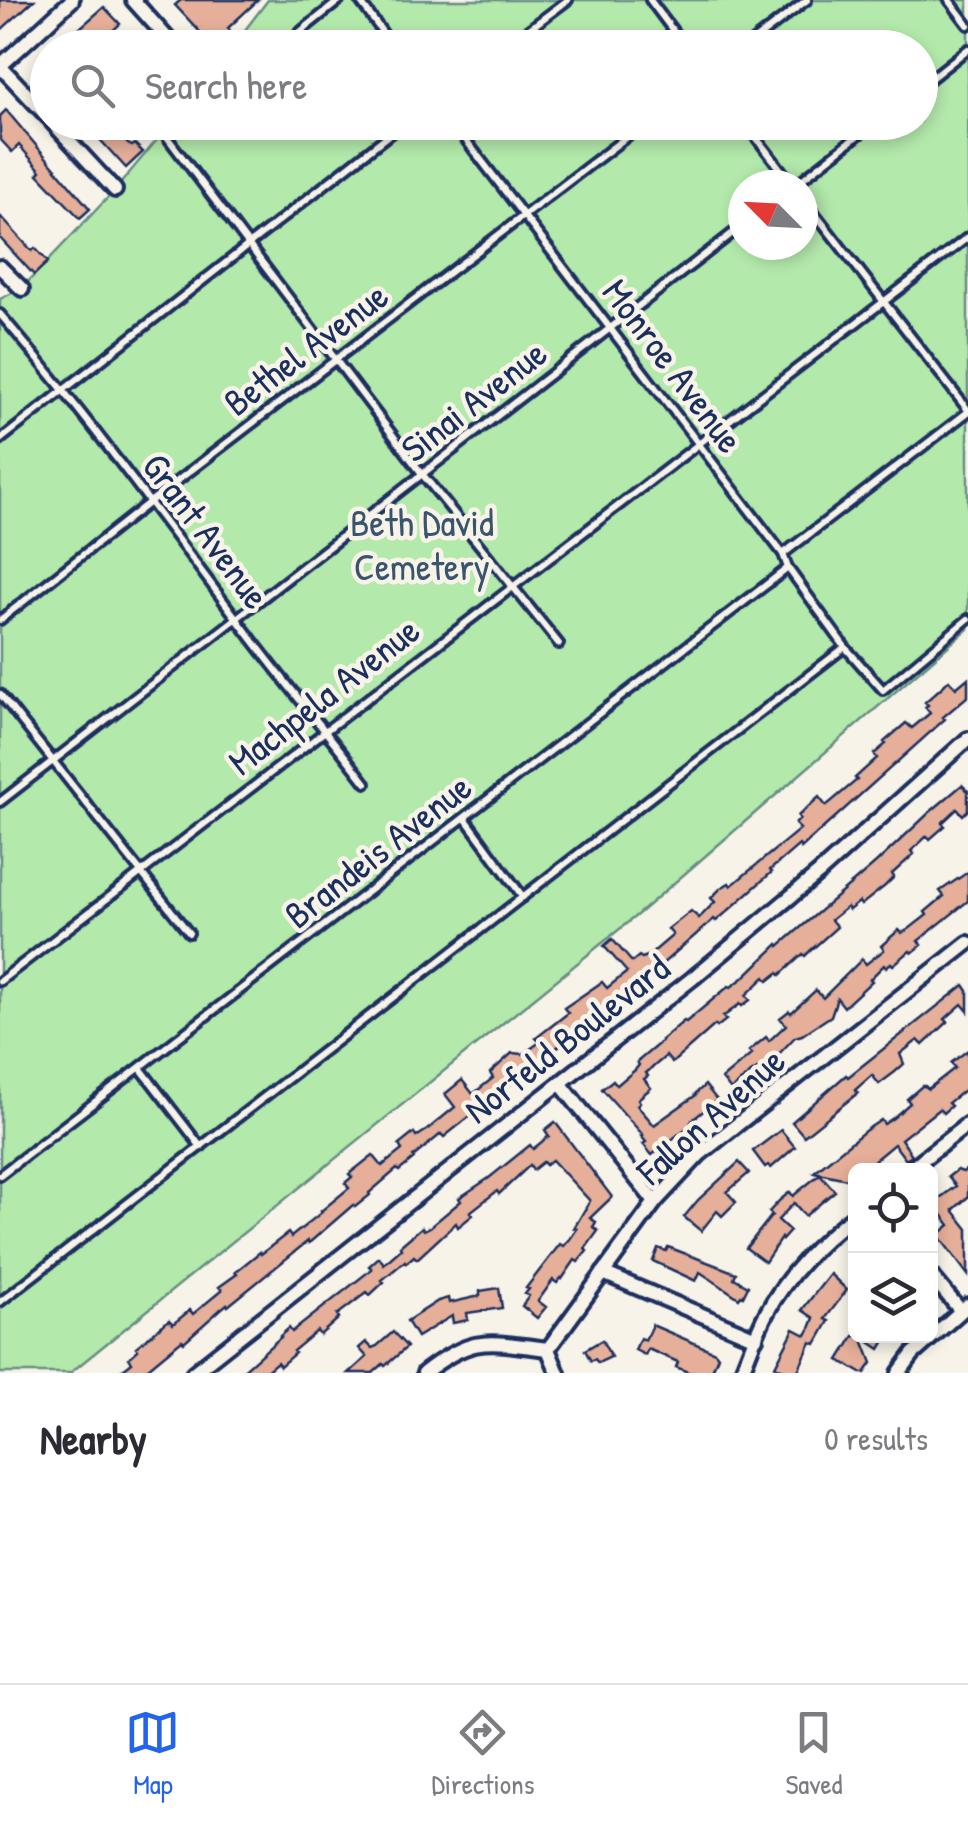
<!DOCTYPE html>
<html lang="en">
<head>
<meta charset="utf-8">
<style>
  body { margin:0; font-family:"Patrick Hand",sans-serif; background:#f2f2f3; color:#2b2b33 }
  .controls { position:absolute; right:30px; bottom:30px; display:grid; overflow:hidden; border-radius:15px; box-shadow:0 5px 15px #0003 }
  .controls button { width:90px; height:90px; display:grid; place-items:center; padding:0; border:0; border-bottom:2px solid #e1e1e2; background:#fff; color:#2b2b33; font:50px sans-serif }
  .compass { position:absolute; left:728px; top:170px; width:90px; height:90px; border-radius:50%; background:#fff; box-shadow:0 5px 15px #0003; rotate:294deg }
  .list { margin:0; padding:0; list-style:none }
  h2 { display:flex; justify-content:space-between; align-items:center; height:130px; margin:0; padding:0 40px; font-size:42px }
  h2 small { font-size:32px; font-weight:400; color:#7c7c81 }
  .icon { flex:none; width:55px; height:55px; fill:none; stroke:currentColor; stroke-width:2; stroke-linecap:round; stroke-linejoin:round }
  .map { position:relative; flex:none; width:968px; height:1373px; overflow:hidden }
  .search { position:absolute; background:#fff; box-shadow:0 5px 15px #0003; left:30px; right:30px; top:30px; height:110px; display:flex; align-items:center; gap:25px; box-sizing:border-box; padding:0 35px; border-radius:55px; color:#7c7c81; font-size:38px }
  .sheet { height:310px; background:#fff }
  nav { display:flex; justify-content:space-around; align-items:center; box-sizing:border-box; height:140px; border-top:2px solid #e1e1e2; background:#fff; font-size:28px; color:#7c7c81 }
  nav a { display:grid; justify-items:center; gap:5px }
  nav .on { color:#2563eb }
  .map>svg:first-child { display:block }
  .green { fill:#b3e9ab; stroke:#678c84; stroke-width:2.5; fill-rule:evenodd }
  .building { fill:#e5af99; stroke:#1b2f5e; stroke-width:2.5 }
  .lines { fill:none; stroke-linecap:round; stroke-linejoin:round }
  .lane-casing { stroke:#1b2f5e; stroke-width:14 }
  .street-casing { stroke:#1b2f5e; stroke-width:20 }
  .lane { stroke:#f7f3e8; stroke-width:6 }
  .street { stroke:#f7f3e8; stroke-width:12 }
  .labels { text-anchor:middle; stroke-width:9; stroke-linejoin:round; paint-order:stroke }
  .street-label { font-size:38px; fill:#1b2f5e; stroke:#f7f3e8 }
  .park-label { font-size:38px; fill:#39546d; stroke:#f7f3e8 }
</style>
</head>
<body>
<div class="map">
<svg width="968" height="1373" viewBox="0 0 968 1373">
  <rect width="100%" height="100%" fill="#f7f3e8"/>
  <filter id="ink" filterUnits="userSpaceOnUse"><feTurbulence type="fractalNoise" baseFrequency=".01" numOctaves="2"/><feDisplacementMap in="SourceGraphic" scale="20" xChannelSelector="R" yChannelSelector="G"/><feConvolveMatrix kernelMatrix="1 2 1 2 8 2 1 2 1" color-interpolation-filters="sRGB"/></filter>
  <g filter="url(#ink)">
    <path class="green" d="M 268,0 L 968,0 L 968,629 L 637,915 L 70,1373 L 0,1373 L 0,299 L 22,288 L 115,190 L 171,123 L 920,122 L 920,48 L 232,47 ZM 743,185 L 803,185 L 803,245 L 743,245 Z"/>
    <g class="building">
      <polygon points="0,0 34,0 0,31"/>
      <polygon points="181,0 258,0 228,28 231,32 215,48 175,5"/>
      <polygon points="104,7 120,24 104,39 100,34 85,48 57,48"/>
      <polygon points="6,110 90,209 80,218 38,174 41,171 19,145 12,152 0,139 0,116"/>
      <polygon points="84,122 108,122 128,144 132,146 135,144 143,152 126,168"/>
      <polygon points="0,216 32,251 35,248 48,262 34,275 0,238"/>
      <polygon points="968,678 968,696 943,717 945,719 801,848 799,845 770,870 772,872 721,917 716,921 714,919 661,965 449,1133 444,1137 441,1134 413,1157 414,1159 399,1171 397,1169 369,1193 370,1195 355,1207 353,1205 309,1243 308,1241 228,1306 227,1304 221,1309 184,1342 182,1340 142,1373 118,1373 132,1362 129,1358 138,1350 136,1347 169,1320 173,1324 190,1310 193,1314 222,1290 219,1287 237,1274 235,1272 260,1252 261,1254 288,1233 291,1237 322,1212 321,1211 349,1188 345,1183 352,1177 349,1174 373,1155 382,1166 402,1150 399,1145 414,1133 416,1137 427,1130 455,1107 445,1094 462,1080 473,1094 493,1078 490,1073 512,1053 523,1054 540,1042 536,1038 568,1013 564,1008 602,982 607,988 627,972 604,946 612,939 632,962 639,956 642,958 652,953 673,935 668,929 691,911 699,918 715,902 711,898 721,888 729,883 731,886 800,829 795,824 800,819 798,816 819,797 826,806 857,780 855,778 877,758 874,754 886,744 884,742 906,723 912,728 930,713 925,707 928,705 925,702 943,686 949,680 956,688"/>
      <polygon points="962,785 968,791 968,810 963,815 957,809 942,823 945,826 930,839 927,836 911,851 914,854 892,874 894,877 885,886 861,905 859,902 849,910 847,907 831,920 837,927 810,951 805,956 803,954 780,975 778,973 768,981 765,977 746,995 750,1000 742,1006 740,1004 723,1017 726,1020 717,1027 715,1025 672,1063 666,1056 646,1073 648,1076 644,1079 651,1088 638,1099 640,1102 637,1105 654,1125 696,1095 695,1094 705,1085 717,1100 691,1121 693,1123 652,1155 643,1144 646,1142 641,1136 643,1135 602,1089 613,1080 617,1085 635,1070 639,1065 637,1062 662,1041 661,1040 684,1021 686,1022 729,986 731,987 743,978 778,944 779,946 876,863 930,812"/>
      <polygon points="968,872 968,901 918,941 922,945 912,953 910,951 893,965 891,963 886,967 884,965 870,979 872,981 844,1007 837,998 831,1016 802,1035 795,1037 773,1060 759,1071 757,1069 751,1073 731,1090 722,1079 752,1054 749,1051 766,1037 769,1041 786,1025 780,1018 789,1011 791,1013 816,990 823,998 862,959 866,964 884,950 881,946 891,937 899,930 902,933 909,929 927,915 925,912 944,896 940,891"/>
      <polygon points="964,985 968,991 968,1011 962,1004 945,1019 948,1022 923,1045 918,1040 900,1054 904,1064 895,1072 879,1084 872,1075 855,1090 858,1093 804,1136 792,1122 846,1075 848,1077"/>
      <polygon points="968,1050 968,1087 948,1103 951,1106 943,1113 939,1109 901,1139 912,1155 906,1160 894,1144 871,1163 870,1162 856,1170 856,1181 814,1172 866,1130 881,1120 884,1124 893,1118 910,1103 907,1099 922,1086 925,1086 928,1089 955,1068 951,1063"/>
      <polygon points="555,1122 612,1197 590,1218 596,1222 593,1227 598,1231 585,1249 587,1251 578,1262 575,1260 562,1279 561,1278 557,1283 553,1280 538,1301 546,1307 537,1318 522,1306 529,1296 525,1294 529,1289 526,1288 560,1244 564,1246 570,1239 577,1229 574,1228 590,1201 552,1160 546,1165 543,1162 533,1170 530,1165 499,1194 497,1191 470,1212 473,1215 458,1227 456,1223 417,1259 414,1256 406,1263 405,1261 382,1280 384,1282 370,1295 367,1292 358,1299 337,1315 339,1318 330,1326 320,1335 317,1331 293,1351 295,1353 280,1366 277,1362 264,1373 240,1373 281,1337 280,1336 289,1328 292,1332 372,1269 369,1266 379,1257 384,1264 401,1249 400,1246 422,1227 424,1230 430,1227 461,1201 459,1198 489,1178 530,1145 533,1149 549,1136 545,1130"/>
      <polygon points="781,1130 795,1147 771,1168 768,1165 765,1167 753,1151"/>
      <polygon points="739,1162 749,1173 727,1192 736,1202 722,1216 717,1211 701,1231 684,1217 698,1200"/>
      <polygon points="968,1168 968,1197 953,1210 968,1229 968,1275 938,1235 950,1225 933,1203 956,1186 948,1177 957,1170 963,1172"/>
      <polygon points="820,1174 835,1191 805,1216 794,1203 778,1220 790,1231 782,1240 781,1238 765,1262 746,1248 772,1215 769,1212 780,1200 790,1192 793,1196"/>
      <polygon points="668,1247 736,1273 734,1278 748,1286 743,1296 741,1295 739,1298 700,1272 696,1281 653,1261 658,1248 666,1251"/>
      <polygon points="830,1274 847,1290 825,1319 829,1321 816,1344 811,1342 797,1373 790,1373 775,1366 794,1329 806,1335 811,1326 814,1318 802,1310"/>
      <polygon points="499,1288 502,1308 467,1313 468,1320 453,1323 452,1316 417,1337 407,1321 438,1301 448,1298 449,1303 480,1296 480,1291"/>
      <polygon points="652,1325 715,1352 718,1356 711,1373 690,1373 676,1367 678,1362 657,1353 648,1349 645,1355 635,1350 640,1338 645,1340"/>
      <polygon points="393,1332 407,1347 385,1366 383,1364 373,1373 349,1373 367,1357 359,1348 366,1342 372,1348 377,1346"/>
      <polygon points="854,1336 880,1336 886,1339 880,1349 862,1337 872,1363 865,1373 861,1373 839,1360"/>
      <polygon points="602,1340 611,1357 598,1363 595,1359 591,1361 585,1350"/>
    </g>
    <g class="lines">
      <defs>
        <g id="lane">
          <polyline points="359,0 394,48"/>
          <polyline points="650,0 686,48"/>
          <polyline points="949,0 968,25"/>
          <polyline points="280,48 340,0"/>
          <polyline points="504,48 568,0"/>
          <polyline points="744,48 807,0"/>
          <polyline points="920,87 968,49"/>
          <polyline points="186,122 167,137 423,475 559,644"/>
          <polyline points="452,122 783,554 788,568 845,647 883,690 968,619"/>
          <polyline points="744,122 793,185"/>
          <polyline points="795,185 875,122"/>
          <polyline points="803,198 968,410"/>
          <path d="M 0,314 C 83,411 158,513 234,615 C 276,673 323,727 366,783"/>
          <polyline points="0,440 405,122"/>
          <polyline points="783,554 968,412"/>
          <polyline points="0,620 151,501 646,122"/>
          <polyline points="0,694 189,933"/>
          <polyline points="0,802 743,225"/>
          <polyline points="465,818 523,897"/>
          <polyline points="0,981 968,237"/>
          <polyline points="141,1069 201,1147"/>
          <polyline points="0,1175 788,568"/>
          <polyline points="0,1302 845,647"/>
        </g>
        <g id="street">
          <polyline points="133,0 176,48"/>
          <polyline points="0,66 72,0"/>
          <polyline points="0,66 48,117"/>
          <polyline points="52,122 115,190"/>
          <polyline points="0,267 22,289"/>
          <polyline points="560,1083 655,1202"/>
          <polyline points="909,1170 968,1124"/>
          <polyline points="603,1273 756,1338"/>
          <polyline points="930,1274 961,1311"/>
          <polyline points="193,1373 693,978 819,873 968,739"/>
          <path d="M 424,1373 C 474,1334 488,1342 548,1349"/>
          <polyline points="558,1373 548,1349 655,1202 700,1154 968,943"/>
          <path d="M 741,1373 C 749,1354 756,1333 766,1314 C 788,1273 819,1243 856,1214"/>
          <polyline points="899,1373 913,1354 968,1305"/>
        </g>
      </defs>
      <use href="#lane" class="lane-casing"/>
      <use href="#street" class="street-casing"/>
      <use href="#lane" class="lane"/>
      <use href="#street" class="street"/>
    </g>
  </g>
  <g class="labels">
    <g class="street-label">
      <text transform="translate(306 349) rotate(-37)" y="13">Bethel Avenue</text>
      <text transform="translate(673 366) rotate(53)" y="13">Monroe Avenue</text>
      <text transform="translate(474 401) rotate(-38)" y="13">Sinai Avenue</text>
      <text transform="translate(206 531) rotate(53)" y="13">Grant Avenue</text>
      <text transform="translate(324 696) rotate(-38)" y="13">Machpela Avenue</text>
      <text transform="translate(378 851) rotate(-38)" y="13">Brandeis Avenue</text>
      <text transform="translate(567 1039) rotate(-38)" y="13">Norfeld Boulevard</text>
      <text transform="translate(711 1116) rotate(-42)" y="13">Fallon Avenue</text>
    </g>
    <g class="park-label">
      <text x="422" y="536">Beth David<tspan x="422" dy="44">Cemetery</tspan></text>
    </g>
  </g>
</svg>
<div class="controls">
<button><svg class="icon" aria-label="locate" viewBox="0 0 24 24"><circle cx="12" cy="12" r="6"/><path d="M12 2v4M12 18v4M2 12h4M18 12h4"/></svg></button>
<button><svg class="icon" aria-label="layers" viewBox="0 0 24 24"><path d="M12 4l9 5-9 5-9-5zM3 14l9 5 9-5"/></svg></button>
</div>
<svg class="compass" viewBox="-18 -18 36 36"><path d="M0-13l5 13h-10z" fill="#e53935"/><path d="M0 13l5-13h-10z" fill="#7c7c81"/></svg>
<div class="search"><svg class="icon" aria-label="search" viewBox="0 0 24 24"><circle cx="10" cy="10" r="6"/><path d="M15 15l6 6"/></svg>Search here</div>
</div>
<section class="sheet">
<h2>Nearby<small>0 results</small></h2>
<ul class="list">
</ul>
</section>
<nav>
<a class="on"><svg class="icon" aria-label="map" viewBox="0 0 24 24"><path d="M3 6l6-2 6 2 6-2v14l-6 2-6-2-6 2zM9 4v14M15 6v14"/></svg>Map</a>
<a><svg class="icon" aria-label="directions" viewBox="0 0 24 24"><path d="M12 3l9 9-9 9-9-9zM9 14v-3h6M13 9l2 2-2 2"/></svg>Directions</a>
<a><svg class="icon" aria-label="saved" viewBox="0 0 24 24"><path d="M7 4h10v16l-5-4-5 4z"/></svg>Saved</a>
</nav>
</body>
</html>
